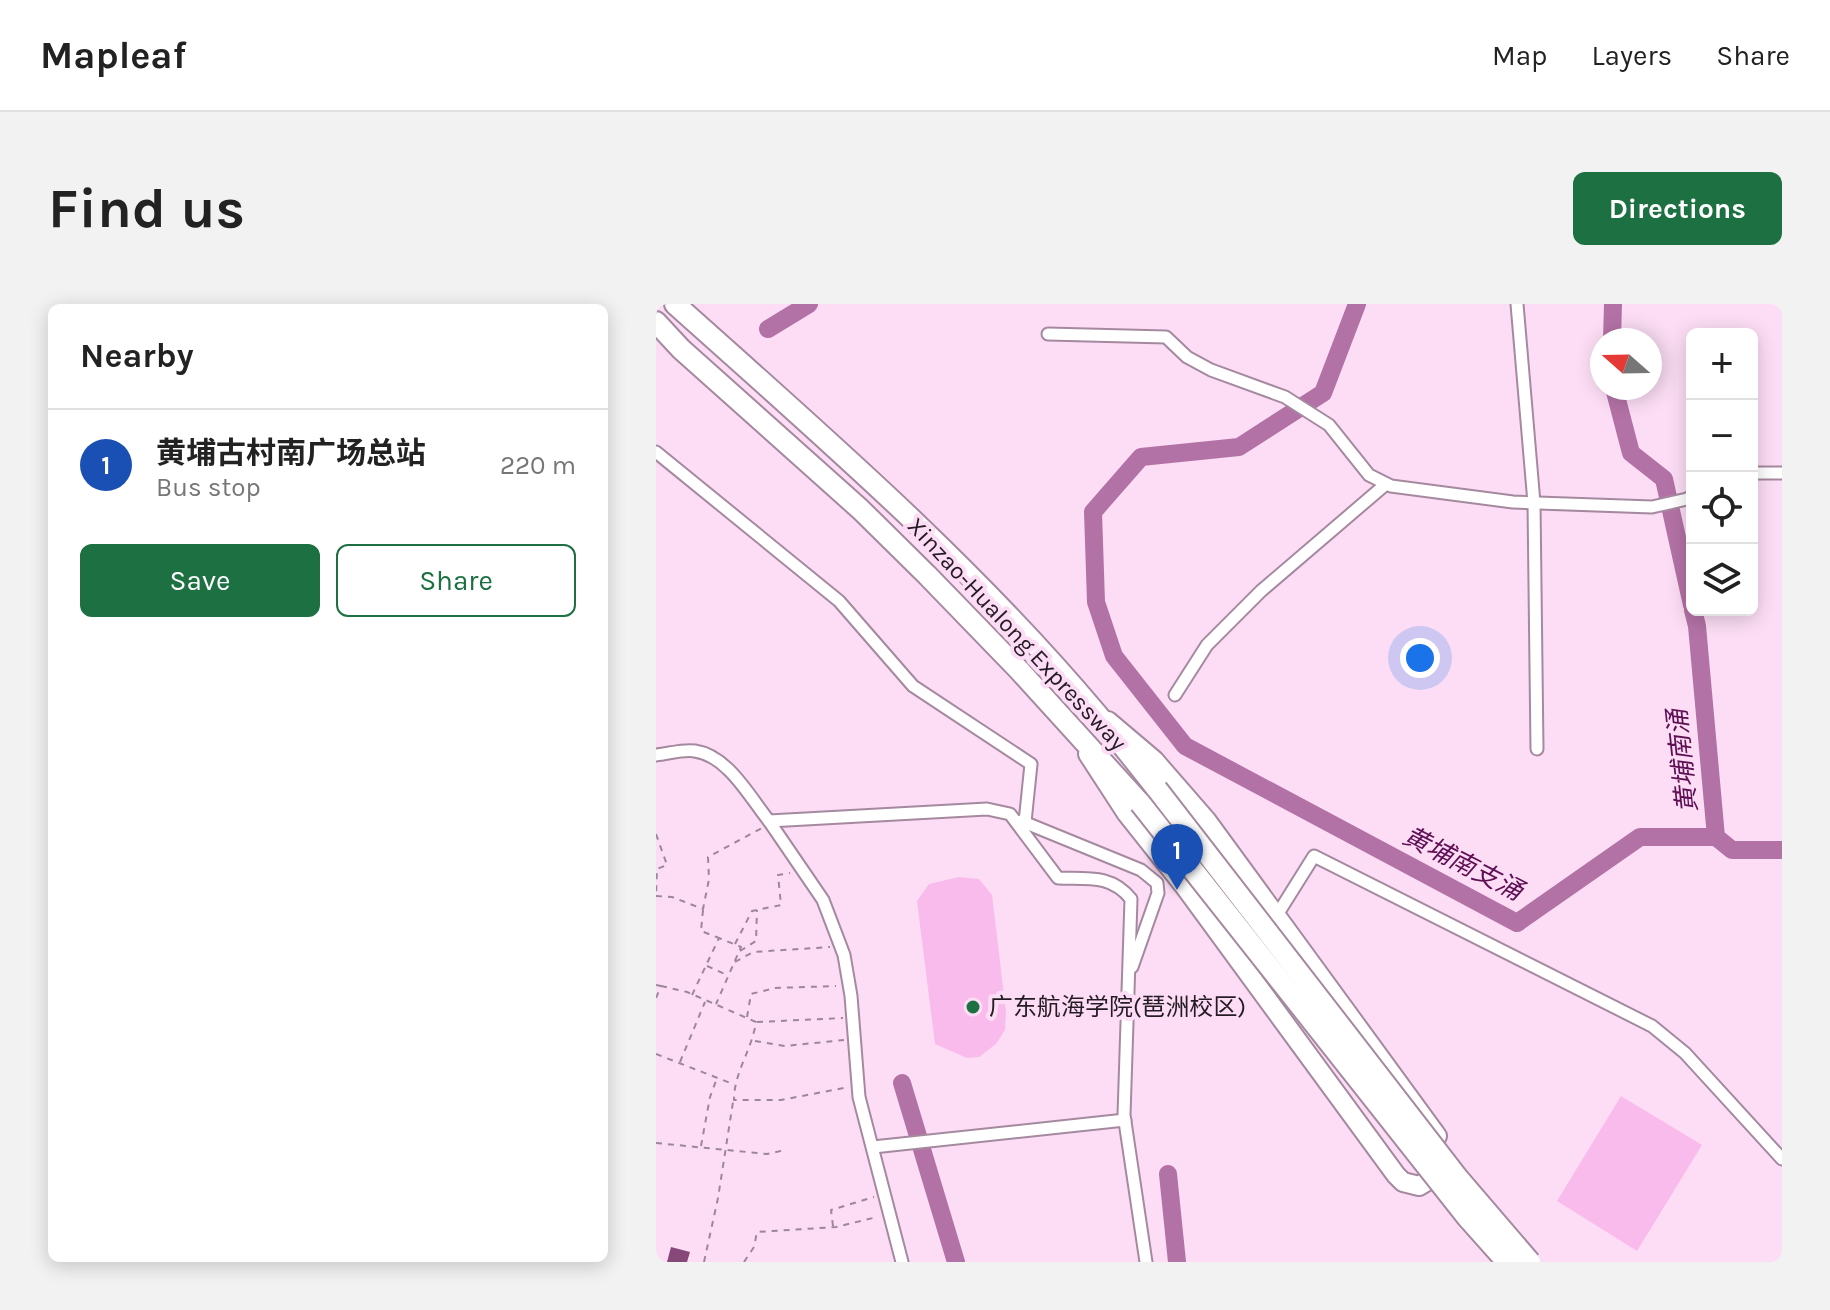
<!DOCTYPE html>
<html lang="en">
<head>
<meta charset="utf-8">
<style>
  body { margin:0; font-family:Karla,"Noto Sans SC",sans-serif; background:#f2f2f2; color:#222 }
  .controls { position:absolute; right:24px; top:24px; display:grid; overflow:hidden; border-radius:12px; box-shadow:0 4px 20px #0003 }
  .controls button { width:72px; height:72px; display:grid; place-items:center; padding:0; border:0; border-bottom:2px solid #e0e0e0; background:#fff; color:#222; font:40px sans-serif }
  .compass { position:absolute; left:934px; top:24px; width:72px; height:72px; border-radius:50%; background:#fff; box-shadow:0 4px 20px #0003; rotate:290deg }
  .you { position:absolute; left:764px; top:354px; width:28px; height:28px; margin:-20px; border:6px solid #fff; border-radius:50%; background:#1a73e8; box-shadow:0 0 0 12px #1a73e833 }
  .badge { display:grid; place-items:center; width:52px; height:52px; border-radius:50%; background:#1c7042; color:#fff; font-size:26px; font-weight:700 }
  .pin { position:absolute; translate:-50% -66px; filter:drop-shadow(0 2px 4px #0008) }
  .pin::after { content:''; position:absolute; top:42px; width:28px; height:24px; background:inherit; clip-path:polygon(0 0,100% 0,50% 100%) }
  .list { margin:0; padding:0; list-style:none }
  h2 { display:flex; justify-content:space-between; align-items:center; height:104px; margin:0; padding:0 32px; font-size:34px }
  h2 small { font-size:26px; font-weight:400; color:#767676 }
  .list li { display:grid; grid-template-columns:52px 1fr auto; gap:24px; align-items:center; box-sizing:border-box; height:112px; padding:0 32px; border-top:2px solid #e0e0e0 }
  .list b { display:block; font-size:30px; white-space:nowrap }
  .list p { margin:0; font-size:26px; white-space:nowrap; color:#767676 }
  .list em { font-size:26px; font-style:normal; color:#767676 }
  .actions { display:flex; gap:16px; padding:24px 32px }
  .actions a { flex:1; padding:18px 0; border:2px solid #1c7042; border-radius:12px; text-align:center; font-size:28px; color:#1c7042 }
  .actions .main { background:#1c7042; color:#fff }
  .icon { flex:none; width:44px; height:44px; fill:none; stroke:currentColor; stroke-width:2; stroke-linecap:round; stroke-linejoin:round }
  .map { position:relative; flex:none; width:1126px; height:958px; overflow:hidden; border-radius:12px }
  header { display:flex; align-items:center; gap:48px; box-sizing:border-box; height:112px; padding:0 40px; background:#fff; border-bottom:2px solid #e0e0e0 }
  header strong { font-size:38px }
  nav { display:flex; gap:44px; margin-inline-start:auto; font-size:28px }
  .intro { display:flex; align-items:center; justify-content:space-between; box-sizing:border-box; height:192px; padding:0 48px }
  h1 { margin:0; font-size:56px }
  .button { padding:20px 36px; border-radius:12px; background:#1c7042; color:#fff; font-size:28px; font-weight:700 }
  main { display:flex; gap:48px; padding:0 48px }
  aside { flex:1; background:#fff; border-radius:12px; box-shadow:0 4px 20px #0003 }
  .map>svg:first-child { display:block }
  .green { fill:#f9bbeb }
  .lines { fill:none; stroke-linecap:round; stroke-linejoin:round }
  .river { stroke:#b372a5; stroke-width:18 }
  .building { fill:#854879 }
  .minor-casing { stroke:#a5899f; stroke-width:15 }
  .trunk-casing { stroke:#a5899f; stroke-width:22 }
  .motorway-casing { stroke:#a5899f; stroke-width:24 }
  .path { stroke:#9c8798; stroke-width:2; stroke-dasharray:6 6; stroke-linecap:butt }
  .minor { stroke:#fff; stroke-width:11 }
  .trunk { stroke:#fff; stroke-width:18 }
  .motorway { stroke:#fff; stroke-width:20 }
  .motorway-bridge-casing { stroke:#a5899f; stroke-width:24; stroke-linecap:butt }
  .motorway-bridge { stroke:#fff; stroke-width:20 }
  .poi-dot { fill:#1c7042; stroke:#fcddf5; stroke-width:3 }
  .labels { text-anchor:middle; stroke-width:8; stroke-linejoin:round; paint-order:stroke }
  .street-label { font-size:24px; fill:#251b23; stroke:#fcddf5 }
  .poi-label { font-size:24px; fill:#251b23; stroke:#fcddf5; text-anchor:start }
  .water-label { font-size:26px; font-style:italic; fill:#5f0f54; stroke:#fcddf5 }
</style>
</head>
<body>
<header>
<strong>Mapleaf</strong>
<nav><a>Map</a><a>Layers</a><a>Share</a></nav>
</header>
<div class="intro"><h1>Find us</h1><a class="button">Directions</a></div>
<main>
<aside>
<h2>Nearby<small></small></h2>
<ul class="list">
<li><span class="badge" style="background:#1a4fb4">1</span><div><b>黄埔古村南广场总站</b><p>Bus stop</p></div><em>220 m</em></li>
</ul>
<div class="actions"><a class="main">Save</a><a>Share</a></div>
</aside>
<div class="map">
<svg width="1126" height="958" viewBox="0 0 1126 958">
  <rect width="100%" height="100%" fill="#fcddf5"/>
  <g class="green">
    <polygon points="303,573 323,575 336,591 350,708 349,726 340,740 323,753 311,754 279,740 261,597 273,580"/>
    <polygon points="965,792 1046,841 981,947 901,897"/>
  </g>
  <g class="lines">
    <g class="river">
      <polyline points="701,0 667,89 583,143 485,153 437,208 440,298 458,352 529,442 861,619 984,533 1060,533"/>
      <polyline points="112,25 153,0"/>
      <polyline points="956,36 957,0"/>
      <polyline points="958,84 975,149 1008,175 1036,301"/>
      <polyline points="1037,306 1041,322 1060,533 1076,546 1126,546"/>
      <polyline points="246,779 300,958"/>
      <polyline points="512,870 521,958"/>
    </g>
  </g>
  <polygon class="building" points="15,943 34,948 31,958 11,958"/>
  <g class="lines">
    <defs>
      <g id="minor">
        <polyline points="861,0 878,199 881,445"/>
        <polyline points="392,30 510,33 531,53 555,66 629,93 673,121 713,171 735,182 857,198 996,203 1031,195 1036,192"/>
        <polyline points="0,148 183,297 257,382 375,460 369,518"/>
        <polyline points="1096,169 1126,169"/>
        <polyline points="519,391 551,341 605,287 730,180"/>
        <path d="M 0,451 C 12,450 27,445 39,447 C 72,452 93,492 113,517 L 331,505 L 354,510 L 402,574 C 431,575 455,570 475,595 L 468,811 L 490,958"/>
        <polyline points="113,517 167,596 188,651 195,692 203,793 246,958"/>
        <polyline points="365,517 485,566 501,579 502,589 476,663"/>
        <polyline points="621,611 658,552 996,722 1029,749 1126,855"/>
        <polyline points="217,843 469,816"/>
      </g>
      <g id="trunk">
        <polyline points="452,417 498,456 551,517 781,832"/>
        <polyline points="432,450 471,510 529,583 740,871 747,878 763,882 781,871 785,863"/>
      </g>
      <g id="motorway">
        <path d="M 19,0 C 164,130 314,259 440,409 C 461,434 481,460 501,485"/>
        <polyline points="0,18 25,45 204,205 271,271 363,366 484,499"/>
      </g>
    </defs>
    <use href="#minor" class="minor-casing"/>
    <use href="#trunk" class="trunk-casing"/>
    <use href="#motorway" class="motorway-casing"/>
    <g class="path">
      <polyline points="0,530 11,561 1,565 0,592"/>
      <polyline points="0,592 16,593 47,605 53,575 52,553 106,524"/>
      <polyline points="47,606 45,627 63,634"/>
      <polyline points="79,640 96,607 125,601 122,571 134,569"/>
      <polyline points="84,647 100,637 101,606"/>
      <polyline points="79,658 97,648 174,643"/>
      <polyline points="51,662 71,671"/>
      <polyline points="0,681 5,682 0,694"/>
      <path d="M 5,682 L 31,688 L 100,718 C 96,746 78,768 78,796 L 125,796 L 193,783"/>
      <polyline points="36,691 63,634 85,643 60,700"/>
      <polyline points="91,713 95,690 119,684 180,682"/>
      <polyline points="101,718 187,714"/>
      <polyline points="99,737 129,742 188,736"/>
      <polyline points="0,750 77,780"/>
      <polyline points="24,758 49,698"/>
      <polyline points="0,839 111,850 129,846"/>
      <polyline points="45,842 54,793 61,774"/>
      <polyline points="177,922 175,906 218,893"/>
      <polyline points="48,958 62,894 77,798"/>
      <polyline points="88,958 98,943 101,928 180,923 221,913"/>
    </g>
    <use href="#minor" class="minor"/>
    <use href="#trunk" class="trunk"/>
    <use href="#motorway" class="motorway"/>
    <defs>
      <g id="motorway-bridge">
        <polyline points="501,485 802,874 874,958"/>
        <polyline points="484,499 811,913 851,958"/>
      </g>
    </defs>
    <use href="#motorway-bridge" class="motorway-bridge-casing"/>
    <use href="#motorway-bridge" class="motorway-bridge"/>
  </g>
  <circle class="poi-dot" cx="317" cy="703" r="8"/>
  <g class="labels">
    <g class="street-label">
      <text transform="translate(361 330) rotate(47)" y="8">Xinzao-Hualong Expressway</text>
    </g>
    <g class="poi-label">
      <text x="333" y="711">广东航海学院(琶洲校区)</text>
    </g>
    <g class="water-label">
      <text transform="translate(1026 457) rotate(-96)" y="9">黄埔南涌</text>
      <text transform="translate(807 559) rotate(27)" y="9">黄埔南支涌</text>
    </g>
  </g>
</svg>
<div class="controls">
<button>+</button>
<button>−</button>
<button><svg class="icon" aria-label="locate" viewBox="0 0 24 24"><circle cx="12" cy="12" r="6"/><path d="M12 2v4M12 18v4M2 12h4M18 12h4"/></svg></button>
<button><svg class="icon" aria-label="layers" viewBox="0 0 24 24"><path d="M12 4l9 5-9 5-9-5zM3 14l9 5 9-5"/></svg></button>
</div>
<svg class="compass" viewBox="-18 -18 36 36"><path d="M0-13l5 13h-10z" fill="#e53935"/><path d="M0 13l5-13h-10z" fill="#767676"/></svg>
<div class="you"></div>
<div class="pin badge" style="left:521px;top:586px;background:#1a4fb4">1</div>
</div>
</main>
</body>
</html>
